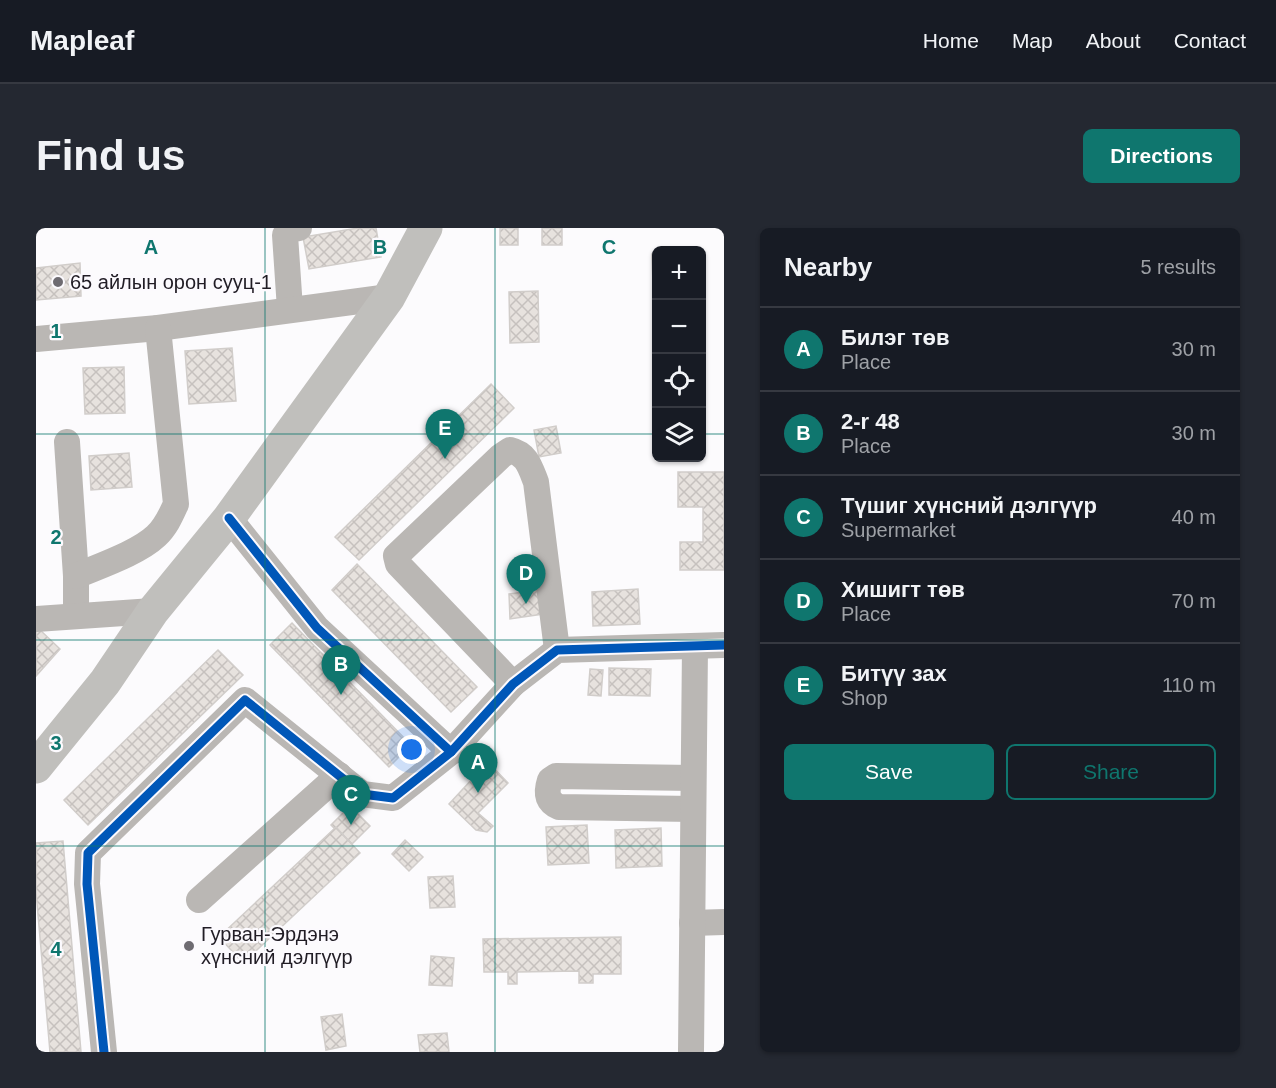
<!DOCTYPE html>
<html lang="en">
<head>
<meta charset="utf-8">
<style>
  body { margin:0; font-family:Arial,sans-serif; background:#242831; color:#f1f3f6 }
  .controls { position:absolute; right:18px; top:18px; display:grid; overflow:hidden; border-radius:9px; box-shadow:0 2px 4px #0004 }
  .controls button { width:54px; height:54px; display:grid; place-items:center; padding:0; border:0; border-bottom:2px solid #363941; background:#171b24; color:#f1f3f6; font:30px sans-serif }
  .you { position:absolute; left:376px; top:522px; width:21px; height:21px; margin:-15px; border:4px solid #fff; border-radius:50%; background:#1a73e8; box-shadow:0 0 0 9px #1a73e833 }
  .badge { display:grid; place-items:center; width:39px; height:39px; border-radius:50%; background:#0f766e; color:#fff; font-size:20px; font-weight:700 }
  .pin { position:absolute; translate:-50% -50px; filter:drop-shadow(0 2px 3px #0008) }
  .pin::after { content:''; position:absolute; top:32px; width:21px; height:18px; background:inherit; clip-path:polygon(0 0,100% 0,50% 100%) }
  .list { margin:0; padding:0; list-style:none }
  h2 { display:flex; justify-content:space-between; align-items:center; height:78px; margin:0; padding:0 24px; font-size:26px }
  h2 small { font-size:20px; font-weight:400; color:#9ea1a6 }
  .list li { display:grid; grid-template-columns:39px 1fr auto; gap:18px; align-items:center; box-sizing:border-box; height:84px; padding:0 24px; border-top:2px solid #363941 }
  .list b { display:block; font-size:22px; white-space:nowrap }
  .list p { margin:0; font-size:20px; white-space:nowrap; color:#9ea1a6 }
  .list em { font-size:20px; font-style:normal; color:#9ea1a6 }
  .actions { display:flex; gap:12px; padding:18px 24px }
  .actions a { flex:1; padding:14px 0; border:2px solid #0f766e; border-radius:9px; text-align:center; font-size:21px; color:#0f766e }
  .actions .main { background:#0f766e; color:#fff }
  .icon { flex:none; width:33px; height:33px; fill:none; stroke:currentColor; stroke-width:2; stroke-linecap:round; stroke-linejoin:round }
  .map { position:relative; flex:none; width:688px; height:824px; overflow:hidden; border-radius:9px }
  header { display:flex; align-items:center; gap:36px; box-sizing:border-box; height:84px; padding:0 30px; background:#171b24; border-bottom:2px solid #363941 }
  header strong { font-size:28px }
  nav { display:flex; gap:33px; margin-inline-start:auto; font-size:21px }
  .intro { display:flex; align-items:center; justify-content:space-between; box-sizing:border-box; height:144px; padding:0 36px }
  h1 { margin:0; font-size:42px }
  .button { padding:15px 27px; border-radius:9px; background:#0f766e; color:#fff; font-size:21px; font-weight:700 }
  main { display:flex; gap:36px; padding:0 36px }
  aside { flex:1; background:#171b24; border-radius:9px; box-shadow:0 2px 4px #0004 }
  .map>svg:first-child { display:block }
  .building { fill:url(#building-cross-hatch); stroke:#d1cdca; stroke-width:1.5 }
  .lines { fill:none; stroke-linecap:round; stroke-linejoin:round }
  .minor { stroke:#bab7b4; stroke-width:26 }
  .highway { stroke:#c0bfbc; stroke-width:33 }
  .cycleway-casing { stroke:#fcfafe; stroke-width:13 }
  .cycleway { stroke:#0057b8; stroke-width:9 }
  .grid { fill:none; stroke:#0f766e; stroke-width:1.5; stroke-opacity:0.55 }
  .poi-dot { fill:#6e6b71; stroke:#fcfafe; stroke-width:2 }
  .labels { text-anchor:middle; stroke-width:4.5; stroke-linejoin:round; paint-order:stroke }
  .poi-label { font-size:20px; fill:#211d25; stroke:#fcfafe; text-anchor:start }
  .grid-label { font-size:20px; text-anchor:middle; font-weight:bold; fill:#0f766e; stroke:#fcfafe; stroke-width:4.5; stroke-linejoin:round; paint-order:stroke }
</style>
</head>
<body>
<header>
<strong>Mapleaf</strong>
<nav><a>Home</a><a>Map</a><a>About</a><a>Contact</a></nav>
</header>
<div class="intro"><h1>Find us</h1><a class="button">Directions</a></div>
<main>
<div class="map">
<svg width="688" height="824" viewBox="0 0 688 824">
  <defs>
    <pattern id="building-cross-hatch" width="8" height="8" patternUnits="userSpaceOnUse" patternTransform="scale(1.5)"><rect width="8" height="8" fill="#e7e2de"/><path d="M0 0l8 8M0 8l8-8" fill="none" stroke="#c6c1be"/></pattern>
  </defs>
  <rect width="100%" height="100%" fill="#fcfbfd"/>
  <g class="building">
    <polygon points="322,0 340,0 345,29 273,41 267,9"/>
    <rect x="464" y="0" width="18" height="17"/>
    <rect x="506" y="0" width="20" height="17"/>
    <polygon points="616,26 620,26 620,87 618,87"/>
    <polygon points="44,35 45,68 0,72 0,40"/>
    <polygon points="502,63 503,114 474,115 473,64"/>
    <polygon points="196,120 200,173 153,176 149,123"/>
    <polygon points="88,139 89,185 49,186 47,140"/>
    <polygon points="455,156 478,180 323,332 299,309"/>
    <polygon points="520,198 525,225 503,229 498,202"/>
    <polygon points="93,225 96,259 55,262 53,228"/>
    <polygon points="642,244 688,244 688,342 644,342 644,314 667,314 667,279 642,279"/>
    <polygon points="321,336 441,459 415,484 296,362"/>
    <polygon points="602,361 604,396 557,398 556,364"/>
    <polygon points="505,362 507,386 474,391 473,366"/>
    <polygon points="256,395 375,517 353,539 234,417"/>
    <polygon points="2,400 24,421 0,448 0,403"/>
    <polygon points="182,422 207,447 52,597 28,572"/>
    <polygon points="573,440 615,441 614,468 573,467"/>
    <polygon points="554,441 567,442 565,468 552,467"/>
    <polygon points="452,534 472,555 442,585 457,598 451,604 440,602 413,576"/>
    <polygon points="314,578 334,598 315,617 295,597"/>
    <polygon points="551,597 553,635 512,637 510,599"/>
    <polygon points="300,599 324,625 207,735 183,709"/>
    <polygon points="625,600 626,638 580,640 579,602"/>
    <polygon points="369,612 387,629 373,643 356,626"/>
    <polygon points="27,613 45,824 14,824 0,664 0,615"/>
    <polygon points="417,648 419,679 394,680 392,649"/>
    <polygon points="585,709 585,746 557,746 557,755 543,755 543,743 481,744 481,756 472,756 472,744 448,744 447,711"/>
    <polygon points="395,728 418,730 416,758 393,757"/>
    <polygon points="306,786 310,818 290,822 285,789"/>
    <polygon points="411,805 413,824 384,824 382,807"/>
  </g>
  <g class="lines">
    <g class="minor">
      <polyline points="254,81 249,7 253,2 263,0"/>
      <polyline points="0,111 122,100 353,69"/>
      <polyline points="31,214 40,348 40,388"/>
      <polyline points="193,290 281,400 415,524 477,456 521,422 688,417"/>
      <path d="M 40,348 C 63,338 102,325 120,308 C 130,299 135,287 140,276 L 122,100"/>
      <polyline points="0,391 117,383"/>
      <path d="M 477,456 L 362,336 L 360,328 L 465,228 L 474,222 C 491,226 494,239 500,254 L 521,422"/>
      <path d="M 657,581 L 523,579 C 510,573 510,564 514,552 L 520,548 L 657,550"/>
      <polyline points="163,672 303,547"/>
      <polyline points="656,695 688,694"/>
      <polyline points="68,824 51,656 52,625 209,472 326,566 357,570 415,524"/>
      <polyline points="655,824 659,418"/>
    </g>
    <polyline class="highway" points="0,539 69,454 117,383 193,290 353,69 390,0"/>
    <defs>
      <g id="cycleway">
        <polyline points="193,290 281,400 415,524 477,456 521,422 688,417"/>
        <polyline points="68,824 51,656 52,625 209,472 326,566 357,570 415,524"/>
      </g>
    </defs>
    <use href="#cycleway" class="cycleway-casing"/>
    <use href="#cycleway" class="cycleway"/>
  </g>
  <path class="grid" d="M 229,0 L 229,824M 459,0 L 459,824M 0,206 L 620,206M 666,206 L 688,206M 0,412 L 688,412M 0,618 L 688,618"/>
  <g class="poi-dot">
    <circle cx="22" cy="54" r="6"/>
    <circle cx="153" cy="718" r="6"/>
  </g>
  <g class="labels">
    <g class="poi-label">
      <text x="34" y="61">65 айлын орон сууц-1</text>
      <text x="165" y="713">Гурван-Эрдэнэ<tspan x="165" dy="23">хүнсний дэлгүүр</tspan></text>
    </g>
  </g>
  <g class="grid-label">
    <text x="115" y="26">A</text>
    <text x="344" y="26">B</text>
    <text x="573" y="26">C</text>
    <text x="20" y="110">1</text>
    <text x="20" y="316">2</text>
    <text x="20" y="522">3</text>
    <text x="20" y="728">4</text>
  </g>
</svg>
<div class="controls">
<button>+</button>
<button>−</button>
<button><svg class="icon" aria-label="locate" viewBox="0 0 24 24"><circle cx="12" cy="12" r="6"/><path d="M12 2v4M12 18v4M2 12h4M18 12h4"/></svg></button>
<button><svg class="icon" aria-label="layers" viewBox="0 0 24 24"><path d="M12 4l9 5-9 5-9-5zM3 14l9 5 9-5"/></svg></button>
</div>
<div class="you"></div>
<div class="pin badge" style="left:442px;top:565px">A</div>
<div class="pin badge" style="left:305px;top:467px">B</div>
<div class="pin badge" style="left:315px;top:597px">C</div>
<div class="pin badge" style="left:490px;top:376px">D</div>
<div class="pin badge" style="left:409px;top:231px">E</div>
</div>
<aside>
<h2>Nearby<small>5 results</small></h2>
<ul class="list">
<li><span class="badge">A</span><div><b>Билэг төв</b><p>Place</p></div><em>30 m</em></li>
<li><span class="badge">B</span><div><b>2-r 48</b><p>Place</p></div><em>30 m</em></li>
<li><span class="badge">C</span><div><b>Түшиг хүнсний дэлгүүр</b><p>Supermarket</p></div><em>40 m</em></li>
<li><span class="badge">D</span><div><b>Хишигт төв</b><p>Place</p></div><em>70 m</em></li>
<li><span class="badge">E</span><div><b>Битүү зах</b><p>Shop</p></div><em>110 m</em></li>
</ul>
<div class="actions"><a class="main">Save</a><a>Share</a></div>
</aside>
</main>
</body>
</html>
